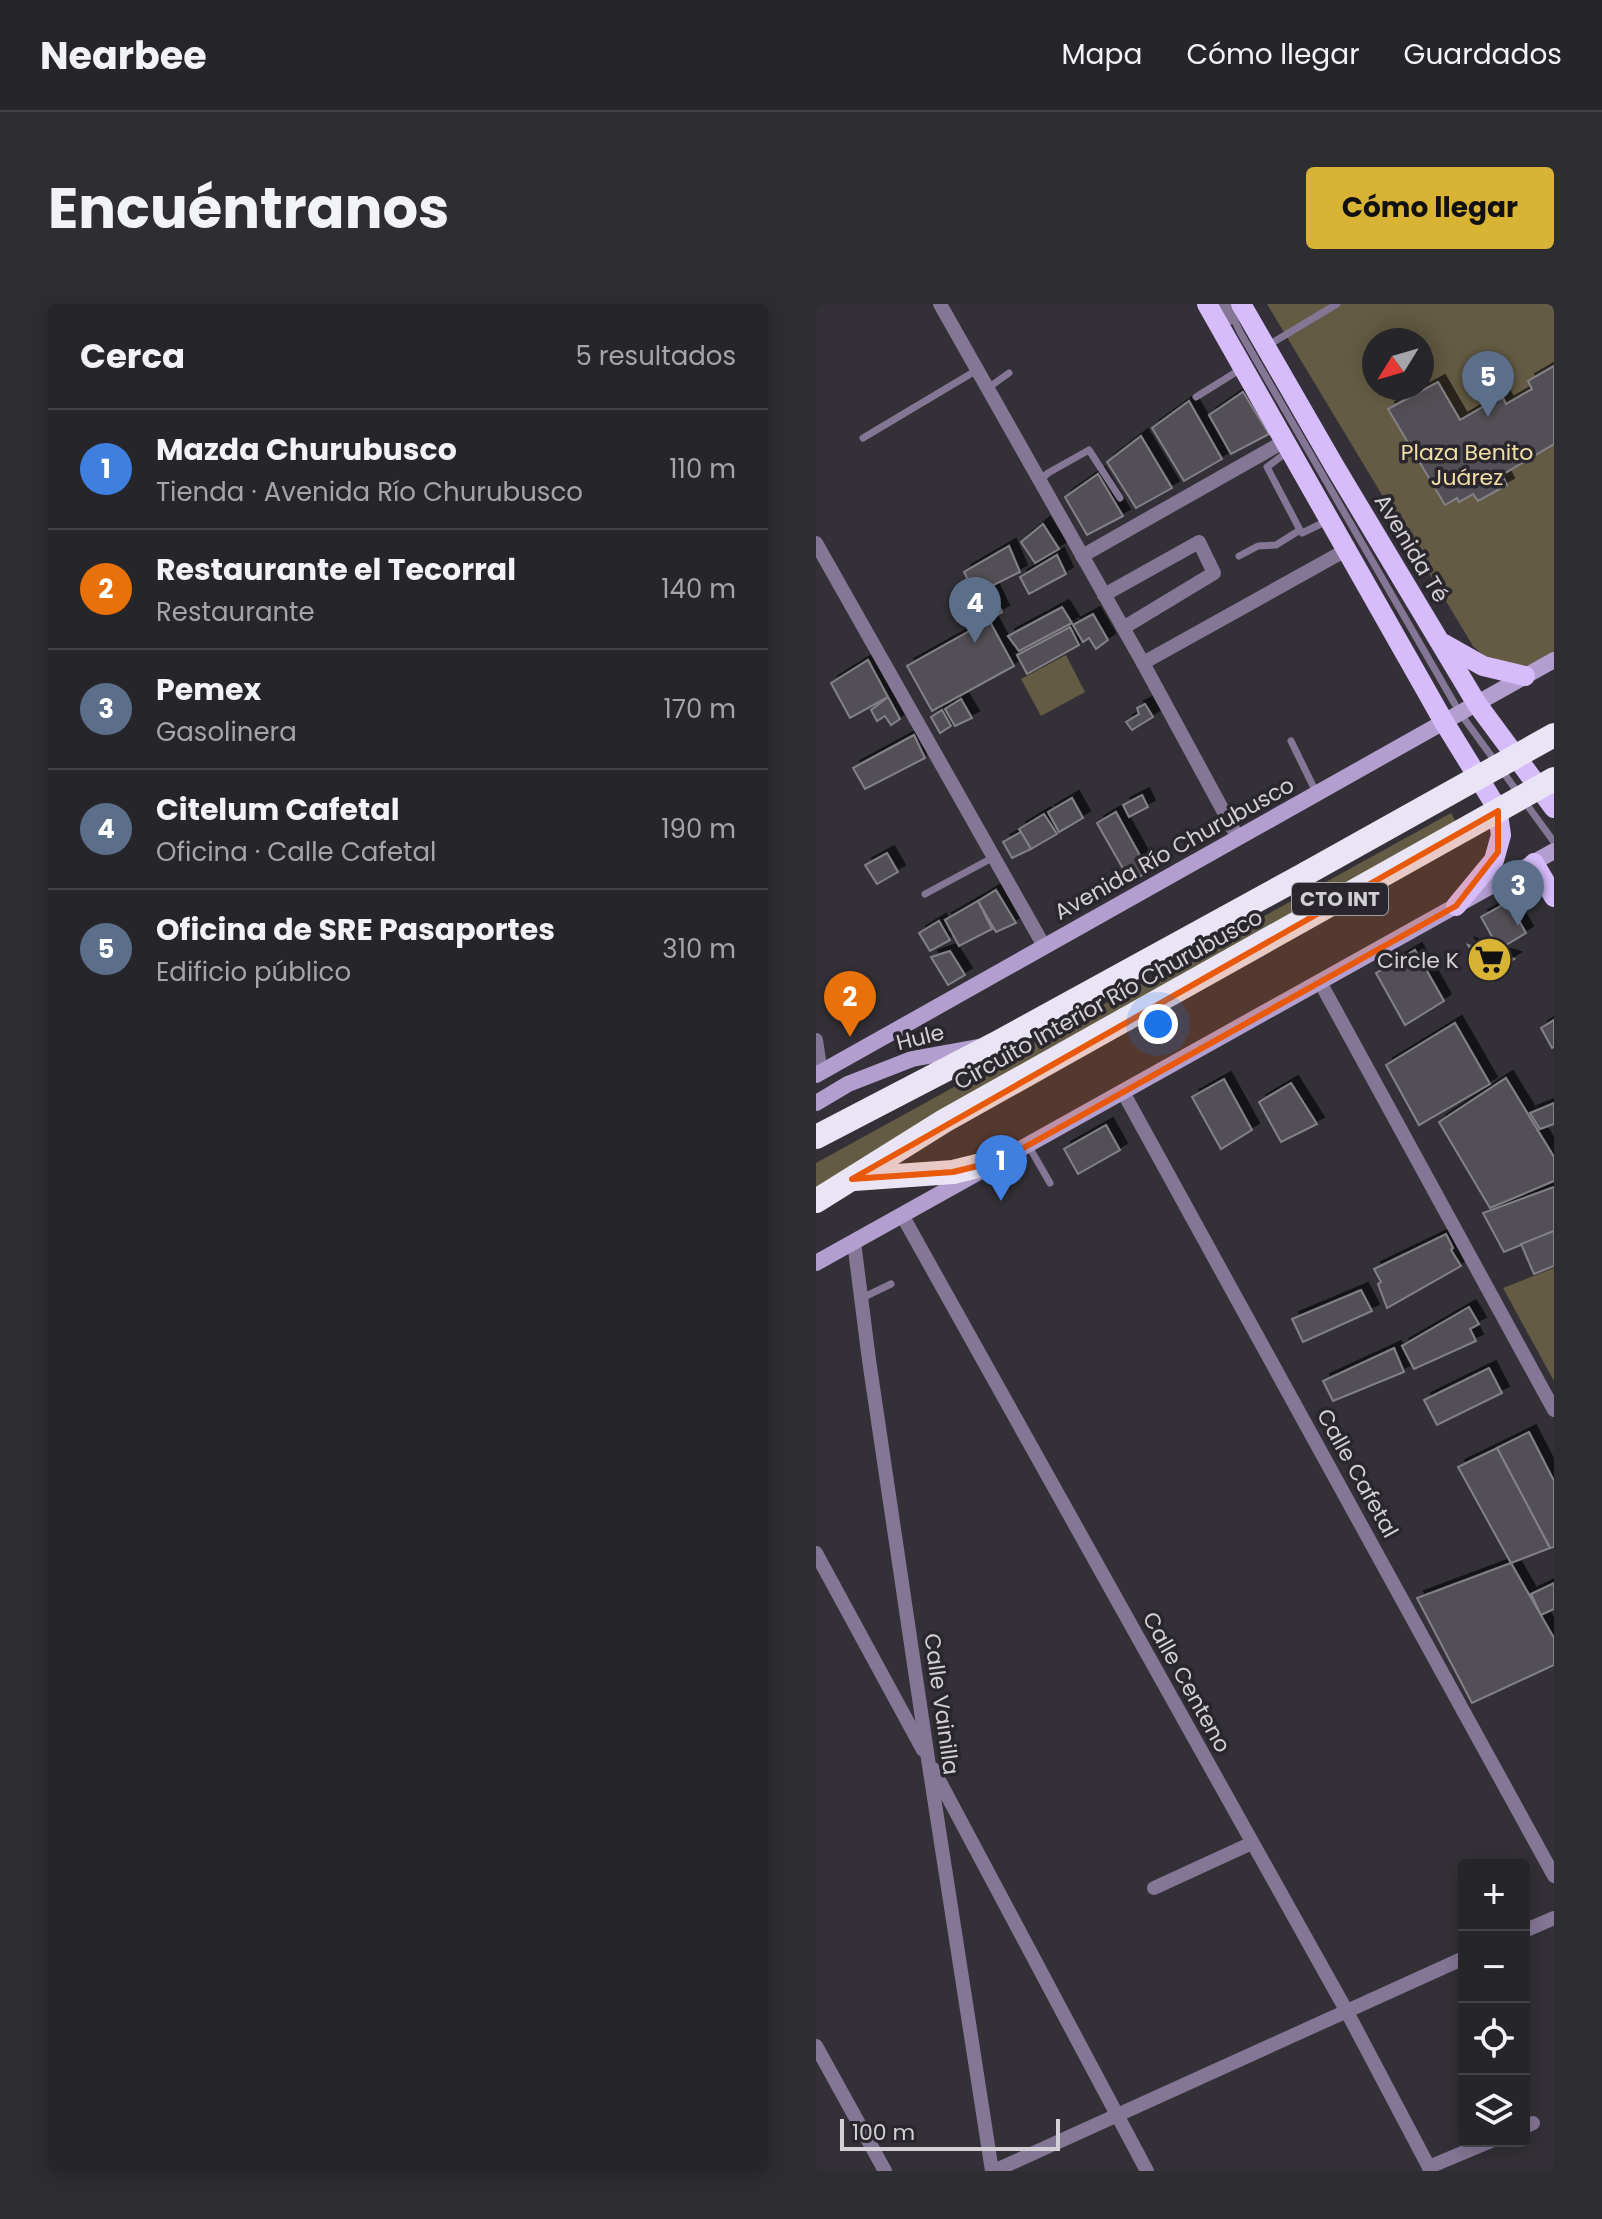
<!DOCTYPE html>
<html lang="es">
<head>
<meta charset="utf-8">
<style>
  body { margin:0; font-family:Poppins,sans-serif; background:#2e2d31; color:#f1f3f6 }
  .controls { position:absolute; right:24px; bottom:24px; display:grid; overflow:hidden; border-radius:8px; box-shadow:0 4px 20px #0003 }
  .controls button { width:72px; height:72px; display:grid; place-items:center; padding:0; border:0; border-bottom:2px solid #424246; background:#262529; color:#f1f3f6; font:40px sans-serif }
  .compass { position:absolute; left:546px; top:24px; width:72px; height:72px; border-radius:50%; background:#262529; box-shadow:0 4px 20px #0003; rotate:233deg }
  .scale { position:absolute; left:24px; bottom:20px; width:220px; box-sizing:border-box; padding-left:8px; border:4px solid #d2d0d4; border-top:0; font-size:22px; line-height:28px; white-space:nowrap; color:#d2d0d4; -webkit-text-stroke:6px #29272d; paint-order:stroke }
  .you { position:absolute; left:342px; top:720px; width:28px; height:28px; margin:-20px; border:6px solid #fff; border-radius:50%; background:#1a73e8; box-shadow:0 0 0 12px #1a73e833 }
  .badge { display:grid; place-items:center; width:52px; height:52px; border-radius:50%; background:#d9b334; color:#fff; font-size:26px; font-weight:700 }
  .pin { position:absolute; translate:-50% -66px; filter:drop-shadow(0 2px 4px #0008) }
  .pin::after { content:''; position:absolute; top:42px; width:28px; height:24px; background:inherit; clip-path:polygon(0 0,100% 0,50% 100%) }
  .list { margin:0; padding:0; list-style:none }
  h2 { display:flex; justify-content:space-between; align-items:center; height:104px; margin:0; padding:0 32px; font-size:34px }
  h2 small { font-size:26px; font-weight:400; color:#a4a5a8 }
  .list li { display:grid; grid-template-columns:52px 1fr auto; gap:24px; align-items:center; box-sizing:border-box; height:120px; padding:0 32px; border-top:2px solid #424246 }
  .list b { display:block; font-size:30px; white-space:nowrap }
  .list p { margin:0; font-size:26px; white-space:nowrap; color:#a4a5a8 }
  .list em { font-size:26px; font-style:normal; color:#a4a5a8 }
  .icon { flex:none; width:44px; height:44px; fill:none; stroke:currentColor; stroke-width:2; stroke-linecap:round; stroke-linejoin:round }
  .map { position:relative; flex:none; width:738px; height:1867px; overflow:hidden; border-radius:8px }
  header { display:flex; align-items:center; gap:48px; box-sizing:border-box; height:112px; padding:0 40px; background:#262529; border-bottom:2px solid #424246 }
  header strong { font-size:38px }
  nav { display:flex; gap:44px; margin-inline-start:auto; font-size:28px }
  .intro { display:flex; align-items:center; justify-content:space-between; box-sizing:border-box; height:192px; padding:0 48px }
  h1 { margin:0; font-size:56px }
  .button { padding:20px 36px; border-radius:8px; background:#d9b334; color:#111; font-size:28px; font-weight:700 }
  main { display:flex; gap:48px; padding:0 48px }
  aside { flex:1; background:#262529; border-radius:8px; box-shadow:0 4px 20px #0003 }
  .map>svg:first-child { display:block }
  .green { fill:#635b43; fill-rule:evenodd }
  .building { fill:#525056; stroke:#838087; stroke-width:2; filter:url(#shadow) }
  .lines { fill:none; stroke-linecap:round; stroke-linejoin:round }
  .lane { stroke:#847796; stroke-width:7 }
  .street { stroke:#847796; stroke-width:14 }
  .secondary { stroke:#b29ecf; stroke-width:16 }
  .primary { stroke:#d6bcfb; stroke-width:20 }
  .highway { stroke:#eae5f4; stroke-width:24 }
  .highway-bridge { stroke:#eae5f4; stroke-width:24 }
  .marked { fill:#e8590c; fill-opacity:0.2; stroke:#e8590c; stroke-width:6; stroke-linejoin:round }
  .labels { text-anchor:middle; stroke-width:7; stroke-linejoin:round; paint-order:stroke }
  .shield { fill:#29272d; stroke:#9f9da2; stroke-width:2 }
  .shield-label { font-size:20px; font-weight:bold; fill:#d2d0d4 }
  .park-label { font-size:22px; fill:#f2dea5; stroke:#29272d }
  .street-label { font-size:22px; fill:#d2d0d4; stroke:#29272d }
  .poi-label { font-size:22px; fill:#d2d0d4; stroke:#29272d; text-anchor:end }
</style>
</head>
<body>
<header>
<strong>Nearbee</strong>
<nav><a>Mapa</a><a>Cómo llegar</a><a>Guardados</a></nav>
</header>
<div class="intro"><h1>Encuéntranos</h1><a class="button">Cómo llegar</a></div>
<main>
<aside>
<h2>Cerca<small>5 resultados</small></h2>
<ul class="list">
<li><span class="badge" style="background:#3f7fe0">1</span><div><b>Mazda Churubusco</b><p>Tienda · Avenida Río Churubusco</p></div><em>110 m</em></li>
<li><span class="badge" style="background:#e8710a">2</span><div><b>Restaurante el Tecorral</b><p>Restaurante</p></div><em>140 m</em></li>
<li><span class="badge" style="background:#5c6f8a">3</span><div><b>Pemex</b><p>Gasolinera</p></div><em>170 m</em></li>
<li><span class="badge" style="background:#5c6f8a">4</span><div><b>Citelum Cafetal</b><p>Oficina · Calle Cafetal</p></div><em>190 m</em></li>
<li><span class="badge" style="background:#5c6f8a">5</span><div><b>Oficina de SRE Pasaportes</b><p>Edificio público</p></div><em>310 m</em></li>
</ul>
</aside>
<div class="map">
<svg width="738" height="1867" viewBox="0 0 738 1867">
  <defs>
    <filter id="shadow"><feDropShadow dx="7" dy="-7" stdDeviation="0" flood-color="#0009"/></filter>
  </defs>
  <rect width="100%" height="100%" fill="#333137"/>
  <g class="green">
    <path d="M 451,0 L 738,0 L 738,352 C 701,367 688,372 657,342 ZM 558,36 L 606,36 L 606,84 L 558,84 Z"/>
    <polygon points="250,351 269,388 225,412 205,375"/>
    <polygon points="635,509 643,524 0,888 0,859"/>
    <polygon points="738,964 738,1077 687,984"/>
  </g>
  <g class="building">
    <polygon points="738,62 738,140 686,171 691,181 662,197 657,190 643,198 641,194 629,201 572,105 622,78 644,116 686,92 690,100 716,85 712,77"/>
    <polygon points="427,88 453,130 415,150 393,111"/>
    <polygon points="373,97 406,155 368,177 336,124"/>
    <polygon points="325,132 356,184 320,204 291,158"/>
    <polygon points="282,170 307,212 271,231 249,193"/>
    <polygon points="227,220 243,245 219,259 205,238"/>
    <polygon points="193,242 204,268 159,290 148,268"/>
    <polygon points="241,251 250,270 213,290 204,273"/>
    <polygon points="174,283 186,308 173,316 159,290"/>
    <polygon points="246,303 256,319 203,347 192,332"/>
    <polygon points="277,310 292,336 280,345 273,334 267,338 257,321"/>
    <polygon points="173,316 198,362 116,407 91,362"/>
    <polygon points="254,323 263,341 211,370 201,351"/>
    <polygon points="52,356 72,393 34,414 15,379"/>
    <polygon points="72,393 84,415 75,421 69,412 61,417 55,406"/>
    <polygon points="145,395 156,414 139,422 129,405"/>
    <polygon points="329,400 337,413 316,426 310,418 323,410 321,404"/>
    <polygon points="126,406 135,422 124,429 115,413"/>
    <polygon points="98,431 109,454 49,485 37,464"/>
    <polygon points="326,491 332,503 313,513 307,501"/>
    <polygon points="256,494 267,514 243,528 232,508"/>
    <polygon points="300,508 333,568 314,577 281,519"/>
    <polygon points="228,510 241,530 215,545 203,525"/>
    <polygon points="205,528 215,545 196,554 187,538"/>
    <polygon points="71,549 82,568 61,580 49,561"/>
    <polygon points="180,586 200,619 180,628 162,597"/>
    <polygon points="162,597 176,625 143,642 129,616"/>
    <polygon points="692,598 710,629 683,645 665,613"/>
    <polygon points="123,617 134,636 114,647 103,629"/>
    <polygon points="652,641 698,655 669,671"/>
    <polygon points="599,646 628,697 589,721 560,669"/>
    <polygon points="134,647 149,671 132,681 115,653"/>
    <polygon points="738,716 738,743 736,744 725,724"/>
    <polygon points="639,719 674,780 603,821 570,761"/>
    <polygon points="690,774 738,853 738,877 674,904 623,818"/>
    <polygon points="408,775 436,826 405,845 376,793"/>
    <polygon points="475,779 501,820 465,838 443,798"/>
    <polygon points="738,799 738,820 724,825 714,809"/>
    <polygon points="290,821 304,846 262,870 248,845"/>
    <polygon points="738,883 738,927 688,948 667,909"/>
    <polygon points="738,927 738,962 718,970 705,940"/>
    <polygon points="630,930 637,944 635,946 645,962 571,1004 562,980 565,978 558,965"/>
    <polygon points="545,986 556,1007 487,1038 476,1015"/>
    <polygon points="653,1003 663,1020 654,1025 660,1037 598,1065 586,1042"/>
    <polygon points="578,1044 588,1068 517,1097 507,1077"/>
    <polygon points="673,1064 686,1089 621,1121 608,1096"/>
    <polygon points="713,1128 738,1177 738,1243 734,1244 681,1144"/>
    <polygon points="681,1144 734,1244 695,1259 642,1163"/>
    <polygon points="695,1259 738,1334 738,1361 656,1399 601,1294"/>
    <polygon points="738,1279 738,1305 725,1311 715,1290"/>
  </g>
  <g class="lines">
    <g class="lane">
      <polyline points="403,0 415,17"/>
      <polyline points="411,0 424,28 644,409 738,538"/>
      <polyline points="451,42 521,0"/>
      <polyline points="172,84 193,69"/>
      <polyline points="380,93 425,65"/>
      <polyline points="47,134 161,66"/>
      <polyline points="471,148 451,163 484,226 486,229 511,217"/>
      <polyline points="224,176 232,169 273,146 304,194"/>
      <polyline points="423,252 442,242 460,241 484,226"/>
      <polyline points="475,437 500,488"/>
      <polyline points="109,590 178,553"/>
      <polyline points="212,841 234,879"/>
      <polyline points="46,994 75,980"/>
    </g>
    <g class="street">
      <polyline points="124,0 327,359 422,534"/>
      <polyline points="0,239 228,642"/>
      <polyline points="266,252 469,137"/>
      <polyline points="288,291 383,238 398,269 307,324"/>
      <polyline points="327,359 530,246"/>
      <polyline points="504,678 738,1106"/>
      <polyline points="0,736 5,769"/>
      <polyline points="307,788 738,1572"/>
      <polyline points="86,911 530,1706 615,1867"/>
      <polyline points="38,938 53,1056 112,1455 176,1867"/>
      <polyline points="0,1249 107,1446"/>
      <polyline points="117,1465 331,1867"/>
      <polyline points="338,1584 436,1539"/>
      <polyline points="708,1627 738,1614"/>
      <polyline points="0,1742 69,1867"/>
      <polyline points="708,1823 717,1819"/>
      <polyline points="613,1863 675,1837"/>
      <polyline points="178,1867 648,1654"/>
    </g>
    <g class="secondary">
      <polyline points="0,771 738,356"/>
      <polyline points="0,799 32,780 96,755 162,743"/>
      <polyline points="0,959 738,547"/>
    </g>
    <g class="primary">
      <polyline points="391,0 628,418 681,504 685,531 678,556 640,602"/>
      <polyline points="425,0 519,163 661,400 738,504"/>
      <polyline points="628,340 667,362 709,372"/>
      <polyline points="718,559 738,593"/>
    </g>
    <g class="highway">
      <polyline points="0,833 179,740 491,569"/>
      <polyline points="38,875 137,868 186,856"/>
      <polyline points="0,897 128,817 310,715"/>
    </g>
    <g class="highway-bridge">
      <polyline points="491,569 738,431"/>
      <polyline points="310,715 738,475"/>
    </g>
  </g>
  <path class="marked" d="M 682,507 L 682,548 L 640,602 L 186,856 L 137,868 L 36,875 Z"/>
  <defs>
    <symbol id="supermarket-disc" viewBox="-11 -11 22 22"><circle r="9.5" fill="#d9b334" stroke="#29272d"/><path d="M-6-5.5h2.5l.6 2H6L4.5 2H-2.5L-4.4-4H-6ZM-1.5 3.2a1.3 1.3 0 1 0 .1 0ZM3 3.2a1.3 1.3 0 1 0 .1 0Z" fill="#111"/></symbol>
  </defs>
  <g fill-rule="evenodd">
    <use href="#supermarket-disc" x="648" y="630" width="51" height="51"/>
  </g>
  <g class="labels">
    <rect class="shield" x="476" y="579" width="96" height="32" rx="6"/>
    <g class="shield-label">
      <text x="524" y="602">CTO INT</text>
    </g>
    <g class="park-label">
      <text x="651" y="156">Plaza Benito<tspan x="651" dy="25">Juárez</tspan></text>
    </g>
    <g class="street-label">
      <text transform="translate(596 244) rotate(59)" y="8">Avenida Té</text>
      <text transform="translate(358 544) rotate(-29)" y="8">Avenida Río Churubusco</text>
      <text transform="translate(292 695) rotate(-29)" y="8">Circuito Interior Río Churubusco</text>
      <text transform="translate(104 733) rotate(-14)" y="8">Hule</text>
      <text transform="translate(542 1169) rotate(61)" y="8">Calle Cafetal</text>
      <text transform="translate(371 1378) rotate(61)" y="8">Calle Centeno</text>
      <text transform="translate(126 1400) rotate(82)" y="8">Calle Vainilla</text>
    </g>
    <g class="poi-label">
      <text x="643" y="664">Circle K</text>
    </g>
  </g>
</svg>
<div class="controls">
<button>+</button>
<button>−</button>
<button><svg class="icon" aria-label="locate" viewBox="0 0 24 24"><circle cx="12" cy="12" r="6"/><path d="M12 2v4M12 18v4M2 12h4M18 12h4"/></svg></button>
<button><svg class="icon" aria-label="layers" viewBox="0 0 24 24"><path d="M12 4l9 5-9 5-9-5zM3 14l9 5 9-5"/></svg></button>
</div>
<svg class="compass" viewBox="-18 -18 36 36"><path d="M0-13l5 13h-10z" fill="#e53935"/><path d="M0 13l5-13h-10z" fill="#a4a5a8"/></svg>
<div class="scale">100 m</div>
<div class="you"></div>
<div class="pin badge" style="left:185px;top:897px;background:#3f7fe0">1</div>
<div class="pin badge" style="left:34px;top:733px;background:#e8710a">2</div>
<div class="pin badge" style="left:702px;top:622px;background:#5c6f8a">3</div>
<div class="pin badge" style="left:159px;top:339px;background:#5c6f8a">4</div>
<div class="pin badge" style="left:672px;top:113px;background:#5c6f8a">5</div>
</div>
</main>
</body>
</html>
